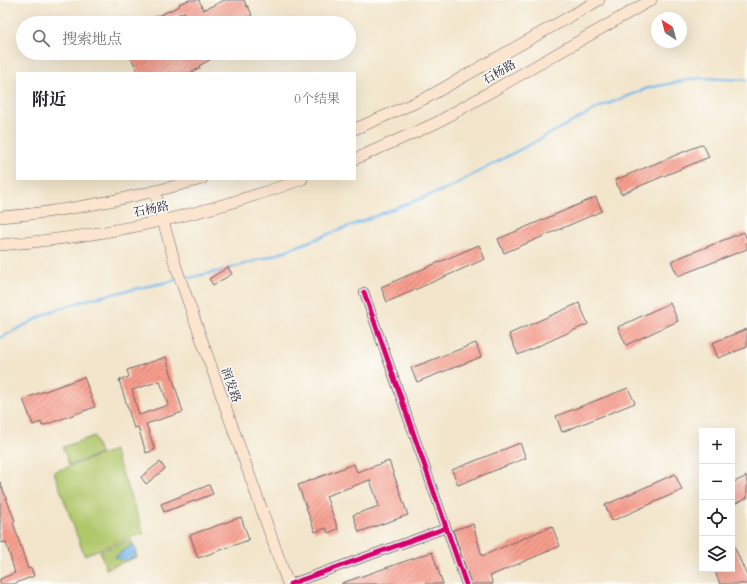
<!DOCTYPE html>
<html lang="zh">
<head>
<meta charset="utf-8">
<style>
  body { margin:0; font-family:Cardo,"Noto Serif SC",serif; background:#f2f2f2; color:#202124 }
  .controls { position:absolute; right:12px; bottom:12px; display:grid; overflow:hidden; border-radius:0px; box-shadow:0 4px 16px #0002 }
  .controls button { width:36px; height:36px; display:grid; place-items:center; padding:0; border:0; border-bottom:1px solid #e0e0e0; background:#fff; color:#202124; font:20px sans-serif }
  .compass { position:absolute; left:651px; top:12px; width:36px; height:36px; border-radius:50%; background:#fff; box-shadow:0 4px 16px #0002; rotate:324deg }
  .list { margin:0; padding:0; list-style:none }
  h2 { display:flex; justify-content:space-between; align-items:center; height:52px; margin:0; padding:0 16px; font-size:17px }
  h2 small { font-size:13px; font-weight:400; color:#757577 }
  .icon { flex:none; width:22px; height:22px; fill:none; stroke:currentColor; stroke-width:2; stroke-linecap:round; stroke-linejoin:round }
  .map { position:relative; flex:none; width:747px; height:584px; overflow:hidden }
  .search { position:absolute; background:#fff; box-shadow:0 4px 16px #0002; left:16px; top:16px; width:340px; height:44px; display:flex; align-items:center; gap:10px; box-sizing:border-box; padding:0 14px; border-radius:22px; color:#757577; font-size:15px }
  .panel { position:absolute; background:#fff; box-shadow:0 4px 16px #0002; left:16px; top:72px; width:340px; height:108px; border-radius:0px }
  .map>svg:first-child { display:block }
  .park { fill:#b0c76b; stroke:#697453 }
  .water { fill:url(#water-waves); stroke:#4c6e93 }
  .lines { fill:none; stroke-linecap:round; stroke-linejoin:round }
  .stream { stroke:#75b9eb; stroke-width:2.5 }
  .building { fill:url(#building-hatch); fill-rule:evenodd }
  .minor-casing { stroke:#6b666d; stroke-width:10 }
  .secondary-casing { stroke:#6b666d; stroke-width:12 }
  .minor { stroke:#fff; stroke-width:8 }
  .secondary { stroke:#fce5cf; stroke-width:11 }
  .cycleway-casing { stroke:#fdfcf7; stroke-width:8 }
  .cycleway { stroke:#d6006c; stroke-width:5 }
  .labels { text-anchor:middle; stroke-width:3; stroke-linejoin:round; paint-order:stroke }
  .street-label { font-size:12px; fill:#22223b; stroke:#fdfcf7 }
</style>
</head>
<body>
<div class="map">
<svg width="747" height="584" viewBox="0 0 747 584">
  <defs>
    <pattern id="water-waves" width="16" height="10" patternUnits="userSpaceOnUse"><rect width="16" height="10" fill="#75b9eb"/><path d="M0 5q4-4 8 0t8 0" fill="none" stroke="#6096c0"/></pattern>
    <pattern id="building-hatch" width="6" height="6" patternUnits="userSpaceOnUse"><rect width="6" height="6" fill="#f89e8d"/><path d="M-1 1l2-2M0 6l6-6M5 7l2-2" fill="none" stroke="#c88074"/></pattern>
  </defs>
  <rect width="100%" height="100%" fill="#fdfcf7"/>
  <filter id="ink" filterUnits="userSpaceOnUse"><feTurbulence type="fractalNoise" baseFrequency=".025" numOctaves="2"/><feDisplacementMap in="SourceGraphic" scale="8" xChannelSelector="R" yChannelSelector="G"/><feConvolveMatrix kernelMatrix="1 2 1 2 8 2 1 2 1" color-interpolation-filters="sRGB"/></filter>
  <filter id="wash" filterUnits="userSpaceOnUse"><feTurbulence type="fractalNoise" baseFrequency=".012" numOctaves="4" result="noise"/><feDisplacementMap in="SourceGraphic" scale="16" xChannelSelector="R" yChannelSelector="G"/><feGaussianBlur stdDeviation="0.9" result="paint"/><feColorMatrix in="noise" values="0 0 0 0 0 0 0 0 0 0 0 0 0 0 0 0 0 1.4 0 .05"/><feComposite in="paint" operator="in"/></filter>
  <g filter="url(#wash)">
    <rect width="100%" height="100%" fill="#f2e5cb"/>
    <g class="park">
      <polygon points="94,436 100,454 69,465 63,447"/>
      <polygon points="114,450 144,533 84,555 54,472"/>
      <polygon points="131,540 137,557 106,569 100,551"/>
    </g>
    <path class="water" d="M 133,544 C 143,557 127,564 115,557 Z"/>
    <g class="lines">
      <g class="stream">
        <polyline points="184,279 224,270 272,256 448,188 600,107 648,88 698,78 747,80"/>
        <polyline points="0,338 52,311 89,299 177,280"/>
      </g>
    </g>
    <g id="blocks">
      <g class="building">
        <polygon points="189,0 199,0 203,10 225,0 244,0 247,7 248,6 252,15 234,23 189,23 184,12 172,17 174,20 168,23 142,23 180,6 179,4"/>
        <polygon points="141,53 208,53 211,59 199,66 200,68 190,73 139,73 131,58"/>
        <polygon points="703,144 709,157 621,194 615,180"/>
        <polygon points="596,197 602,211 504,253 498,239"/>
        <polygon points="744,232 747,240 747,249 678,276 671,261"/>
        <polygon points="479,245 485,259 387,302 381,287"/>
        <polygon points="228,267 232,274 213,285 209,279"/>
        <polygon points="579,303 588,324 518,355 509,334"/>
        <polygon points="670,303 678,321 626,345 618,327"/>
        <polygon points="747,329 747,347 718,358 712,343"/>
        <polygon points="476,343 481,357 417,382 411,368"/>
        <path d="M 166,357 L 183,412 L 146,424 L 155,450 L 146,453 L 138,427 L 134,428 L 119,380 L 129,377 L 127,370 ZM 160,381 L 168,405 L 139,415 L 132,390 Z"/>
        <polygon points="84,377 95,407 42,426 41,422 33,425 23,399"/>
        <polygon points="628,388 635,403 562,432 556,416"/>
        <polygon points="520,443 526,458 458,485 452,470"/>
        <polygon points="389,461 408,515 359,532 353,515 379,506 370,480 326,496 338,529 328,533 326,528 315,532 298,485 354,464 357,472"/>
        <polygon points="160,462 165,469 146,484 141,477"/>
        <polygon points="675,474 682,490 612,521 605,505"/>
        <polygon points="747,476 747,498 732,505 732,483"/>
        <polygon points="0,482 15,521 13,522 28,569 31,568 34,576 13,584 0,584 0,579 15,573 6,542 0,543"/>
        <polygon points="209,485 213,494 164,512 161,504"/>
        <polygon points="241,517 249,540 198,558 190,535"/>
        <polygon points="473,524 482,556 552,526 560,546 490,576 493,584 471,584 453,530"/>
        <polygon points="732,541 747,576 747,584 720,584 714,569 732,569"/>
        <polygon points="432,552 443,584 342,584 342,583"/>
      </g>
    </g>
  </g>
  <g filter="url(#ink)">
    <use href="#blocks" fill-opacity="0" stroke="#6b666d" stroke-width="1"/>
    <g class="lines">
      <defs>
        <g id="minor">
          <polyline points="364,292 466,584"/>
          <polyline points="290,584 446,528"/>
        </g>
        <g id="secondary">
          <polyline points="355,129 426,98 599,0"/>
          <polyline points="355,159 436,123 651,0"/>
          <polyline points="155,192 176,267 288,584"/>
          <path d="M 0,217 C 68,212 136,197 202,179"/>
          <path d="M 0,245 C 102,237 206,215 302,179"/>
        </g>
      </defs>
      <use href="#minor" class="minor-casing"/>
      <use href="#secondary" class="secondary-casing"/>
      <use href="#minor" class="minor"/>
      <use href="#secondary" class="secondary"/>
      <defs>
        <g id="cycleway">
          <polyline points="364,292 466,584"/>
          <polyline points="290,584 446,528"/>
        </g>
      </defs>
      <use href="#cycleway" class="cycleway-casing"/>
      <use href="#cycleway" class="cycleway"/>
    </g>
  </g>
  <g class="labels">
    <g class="street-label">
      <text transform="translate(499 72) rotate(-30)" y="4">石杨路</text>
      <text transform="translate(151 209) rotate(-12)" y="4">石杨路</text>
      <text transform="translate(231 385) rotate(71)" y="4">润发路</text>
    </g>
  </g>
</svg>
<div class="controls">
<button>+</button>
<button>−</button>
<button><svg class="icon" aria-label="locate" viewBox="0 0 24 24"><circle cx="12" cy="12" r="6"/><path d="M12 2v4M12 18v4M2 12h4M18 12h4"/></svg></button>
<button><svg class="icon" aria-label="layers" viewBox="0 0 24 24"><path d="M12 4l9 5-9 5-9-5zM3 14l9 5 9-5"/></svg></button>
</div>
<svg class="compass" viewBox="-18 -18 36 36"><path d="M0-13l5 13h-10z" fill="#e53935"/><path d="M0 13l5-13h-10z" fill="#757577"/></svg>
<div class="search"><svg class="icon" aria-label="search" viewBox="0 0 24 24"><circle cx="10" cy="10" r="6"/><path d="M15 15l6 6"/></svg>搜索地点</div>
<section class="panel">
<h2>附近<small>0个结果</small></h2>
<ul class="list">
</ul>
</section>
</div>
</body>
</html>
